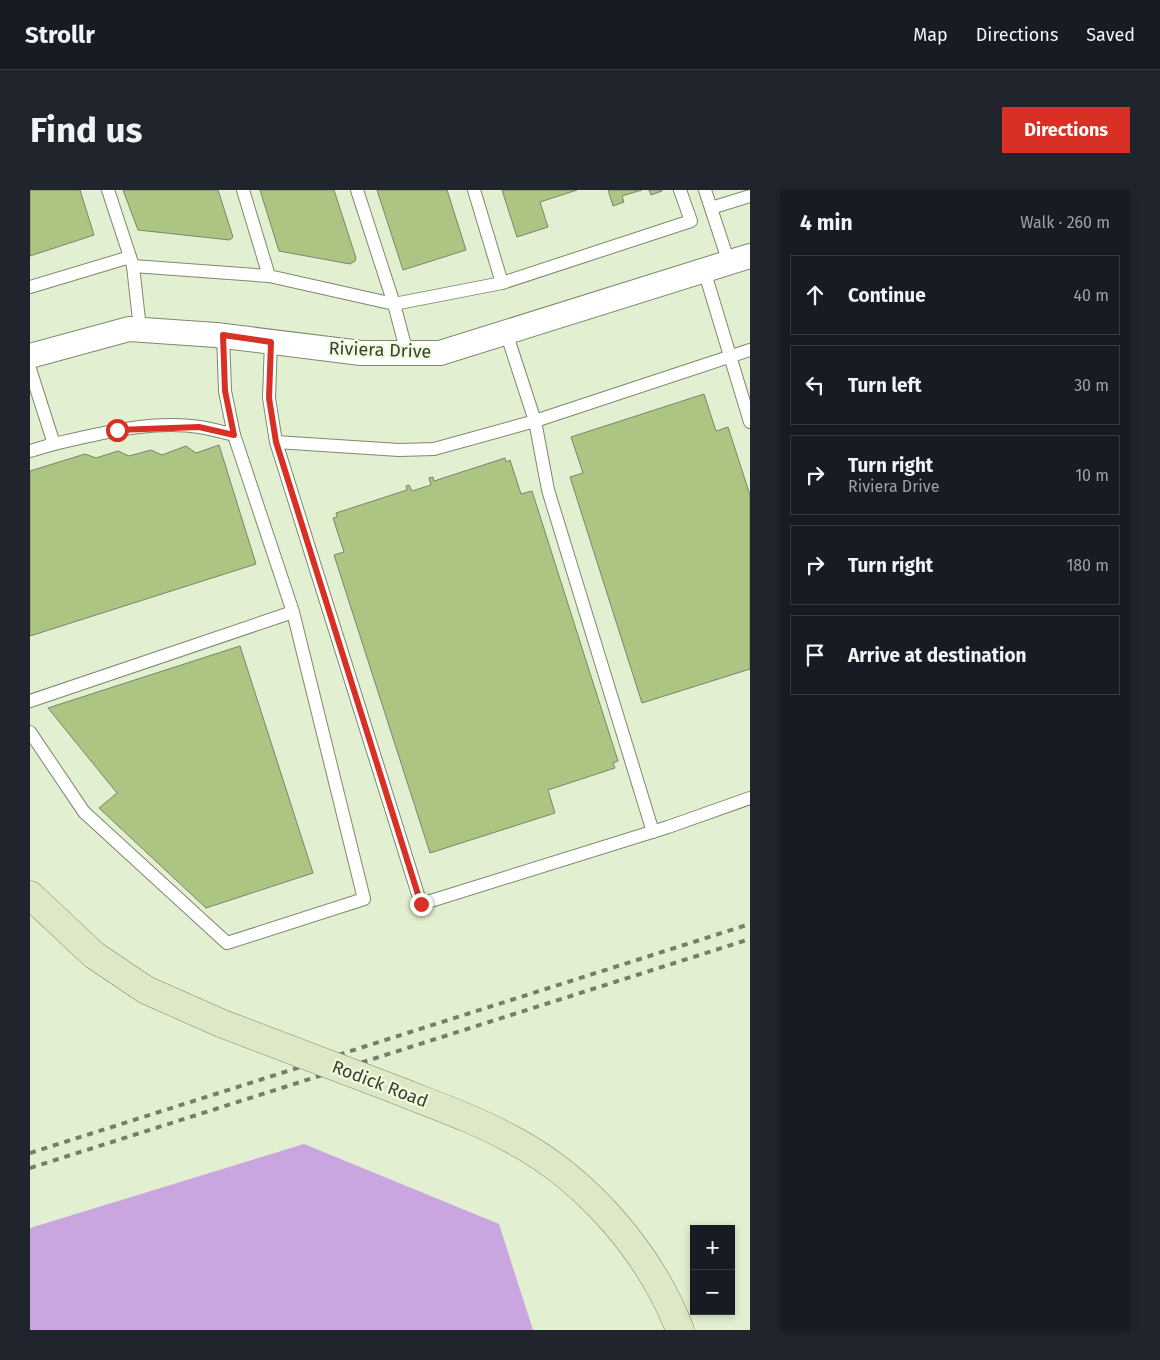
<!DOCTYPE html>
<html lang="en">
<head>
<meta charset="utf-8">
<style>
  body { margin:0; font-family:"Fira Sans",sans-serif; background:#20242c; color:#f1f3f6 }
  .controls { position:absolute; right:15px; bottom:15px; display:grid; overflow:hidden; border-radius:0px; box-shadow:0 2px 8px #0003 }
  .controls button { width:45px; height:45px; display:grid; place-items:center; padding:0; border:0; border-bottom:1px solid #363941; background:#171b24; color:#f1f3f6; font:25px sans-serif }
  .stop { position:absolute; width:15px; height:15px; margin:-11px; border:4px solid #d93025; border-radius:50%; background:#fff }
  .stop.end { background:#d93025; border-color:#fff; box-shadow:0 1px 5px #0008 }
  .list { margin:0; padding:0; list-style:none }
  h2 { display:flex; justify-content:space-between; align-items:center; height:65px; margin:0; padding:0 20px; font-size:21px }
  h2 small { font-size:16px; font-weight:400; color:#9ea1a6 }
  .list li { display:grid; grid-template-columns:32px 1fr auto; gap:15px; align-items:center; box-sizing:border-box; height:80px; margin:0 10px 10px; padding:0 10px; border:1px solid #363941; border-radius:0px }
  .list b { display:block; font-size:19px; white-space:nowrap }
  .list p { margin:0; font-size:16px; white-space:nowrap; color:#9ea1a6 }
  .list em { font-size:16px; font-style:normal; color:#9ea1a6 }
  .icon { flex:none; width:28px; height:28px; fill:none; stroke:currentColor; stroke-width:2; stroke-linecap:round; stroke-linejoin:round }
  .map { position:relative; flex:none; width:720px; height:1140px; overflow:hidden; border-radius:0px }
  header { display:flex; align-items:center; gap:30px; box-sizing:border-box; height:70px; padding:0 25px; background:#171b24; border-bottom:1px solid #363941 }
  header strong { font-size:24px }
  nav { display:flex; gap:28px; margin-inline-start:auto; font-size:18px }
  .intro { display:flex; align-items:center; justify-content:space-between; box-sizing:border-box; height:120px; padding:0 30px }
  h1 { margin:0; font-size:35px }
  .button { padding:12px 22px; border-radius:0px; background:#d93025; color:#fff; font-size:18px; font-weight:700 }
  main { display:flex; gap:30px; padding:0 30px }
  aside { flex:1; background:#171b24; border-radius:0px; box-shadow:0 2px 8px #0003 }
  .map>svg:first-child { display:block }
  .green { fill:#caa6e1 }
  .building { fill:#acc582; stroke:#7a8569 }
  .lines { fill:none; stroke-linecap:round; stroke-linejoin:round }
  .lane-casing { stroke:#7e896d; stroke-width:14 }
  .street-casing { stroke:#7e896d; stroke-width:26 }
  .secondary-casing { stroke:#7e896d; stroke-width:29 }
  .lane { stroke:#fff; stroke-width:12 }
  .street { stroke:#fff; stroke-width:24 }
  .secondary { stroke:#dee8c7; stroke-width:28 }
  .rail { stroke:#767e6b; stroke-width:4; stroke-dasharray:6 6; stroke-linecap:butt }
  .secondary-bridge-casing { stroke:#7e896d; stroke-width:29; stroke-linecap:butt }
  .secondary-bridge { stroke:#dee8c7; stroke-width:28 }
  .route { stroke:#d93025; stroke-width:6 }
  .labels { text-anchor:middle; stroke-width:4.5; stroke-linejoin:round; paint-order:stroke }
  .street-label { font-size:18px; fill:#3a3f33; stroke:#effcdd }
</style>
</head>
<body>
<header>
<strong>Strollr</strong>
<nav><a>Map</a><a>Directions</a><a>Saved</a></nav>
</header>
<div class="intro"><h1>Find us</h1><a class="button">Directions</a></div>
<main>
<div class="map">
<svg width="720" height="1140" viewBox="0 0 720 1140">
  <rect width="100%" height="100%" fill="#e2efd0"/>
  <polygon class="green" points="274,954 469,1034 503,1140 0,1140 0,1038"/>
  <g class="building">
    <polygon points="0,0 50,0 64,45 0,66"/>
    <polygon points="93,0 188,0 203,47 200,50 108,40"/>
    <polygon points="230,0 304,0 326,68 325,71 320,74 249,61"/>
    <polygon points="347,0 417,0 436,60 373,80"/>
    <polygon points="472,0 547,0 510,12 518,37 487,47"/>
    <polygon points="578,0 612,0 592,6 594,12 583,16"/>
    <polygon points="619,0 632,0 632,1 621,5"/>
    <polygon points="674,204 686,241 698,237 720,305 720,479 612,513 540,287 553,283 541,247"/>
    <polygon points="189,255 226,374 0,446 0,281 55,264 66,268 88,261 99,266 121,260 132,265 156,256 166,263"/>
    <polygon points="475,268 476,272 480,270 491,304 502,301 588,571 583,573 585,578 518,600 525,623 400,663 304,365 314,362 303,328 307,327 306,323 377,300 376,296 379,295 382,301 401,295 399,288 403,287 404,291"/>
    <polygon points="210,456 283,683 176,718 69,618 87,603 18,518"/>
  </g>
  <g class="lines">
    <defs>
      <g id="lane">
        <polyline points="78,0 103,76 110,139"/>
        <polyline points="327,0 364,114 472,93 661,31 650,0"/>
        <polyline points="444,0 472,93"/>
        <polyline points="675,0 699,73"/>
        <polyline points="681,18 720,6"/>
        <polyline points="103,76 239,86 213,0"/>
        <polyline points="674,80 720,232"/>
        <polyline points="239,86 364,114 377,163"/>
        <polyline points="0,97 100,67"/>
        <polyline points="476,142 505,231 518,300 623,642"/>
        <polyline points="241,151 239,208 246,252 391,714 638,637 720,608"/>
        <polyline points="0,179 24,254 0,261"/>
        <polyline points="246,252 369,260 404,259 505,231 720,160"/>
        <path d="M 24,254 C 71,243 121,230 170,237 C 181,239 193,242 204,245 L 195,201 L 193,145"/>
        <polyline points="0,511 263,422"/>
        <polyline points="0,542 54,622 197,753 334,709 263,422 204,245"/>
      </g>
      <polyline id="street" points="0,166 99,139 186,145 331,163 410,163 720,66"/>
      <g id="secondary">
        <polyline points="0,705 64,765 116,800 193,834"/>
        <path d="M 364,899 C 404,915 445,929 483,950 C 556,989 620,1062 650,1140"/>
      </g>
    </defs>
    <use href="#lane" class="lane-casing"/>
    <use href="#street" class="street-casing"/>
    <use href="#secondary" class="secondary-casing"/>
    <use href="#lane" class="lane"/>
    <use href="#street" class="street"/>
    <use href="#secondary" class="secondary"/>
    <g class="rail">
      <polyline points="0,963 720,734"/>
      <polyline points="0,978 720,749"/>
    </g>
    <defs>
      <polyline id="secondary-bridge" points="193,834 364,899"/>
    </defs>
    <use href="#secondary-bridge" class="secondary-bridge-casing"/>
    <use href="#secondary-bridge" class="secondary-bridge"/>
  </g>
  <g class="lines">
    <polyline class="route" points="87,240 169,237 204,245 195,201 193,145 241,152 239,208 246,252 391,714"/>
  </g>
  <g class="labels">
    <g class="street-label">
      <text transform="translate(350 160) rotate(2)" y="6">Riviera Drive</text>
      <text transform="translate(350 894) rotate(21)" y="6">Rodick Road</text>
    </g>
  </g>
</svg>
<div class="controls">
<button>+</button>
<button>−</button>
</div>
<div class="stop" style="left:87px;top:240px"></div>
<div class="stop end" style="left:391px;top:714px"></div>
</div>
<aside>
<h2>4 min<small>Walk · 260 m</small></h2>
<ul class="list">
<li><svg class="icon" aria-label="ahead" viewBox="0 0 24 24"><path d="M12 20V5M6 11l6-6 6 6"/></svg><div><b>Continue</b></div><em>40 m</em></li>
<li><svg class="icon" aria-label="left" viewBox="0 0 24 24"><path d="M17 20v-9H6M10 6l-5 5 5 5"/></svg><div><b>Turn left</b></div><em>30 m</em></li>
<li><svg class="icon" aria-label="right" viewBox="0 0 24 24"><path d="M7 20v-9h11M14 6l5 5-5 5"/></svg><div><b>Turn right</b><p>Riviera Drive</p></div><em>10 m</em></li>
<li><svg class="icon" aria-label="right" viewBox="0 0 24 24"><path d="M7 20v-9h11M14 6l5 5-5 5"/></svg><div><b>Turn right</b></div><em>180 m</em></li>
<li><svg class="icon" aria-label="arrive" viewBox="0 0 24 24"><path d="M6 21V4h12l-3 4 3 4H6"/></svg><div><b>Arrive at destination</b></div></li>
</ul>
</aside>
</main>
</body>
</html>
